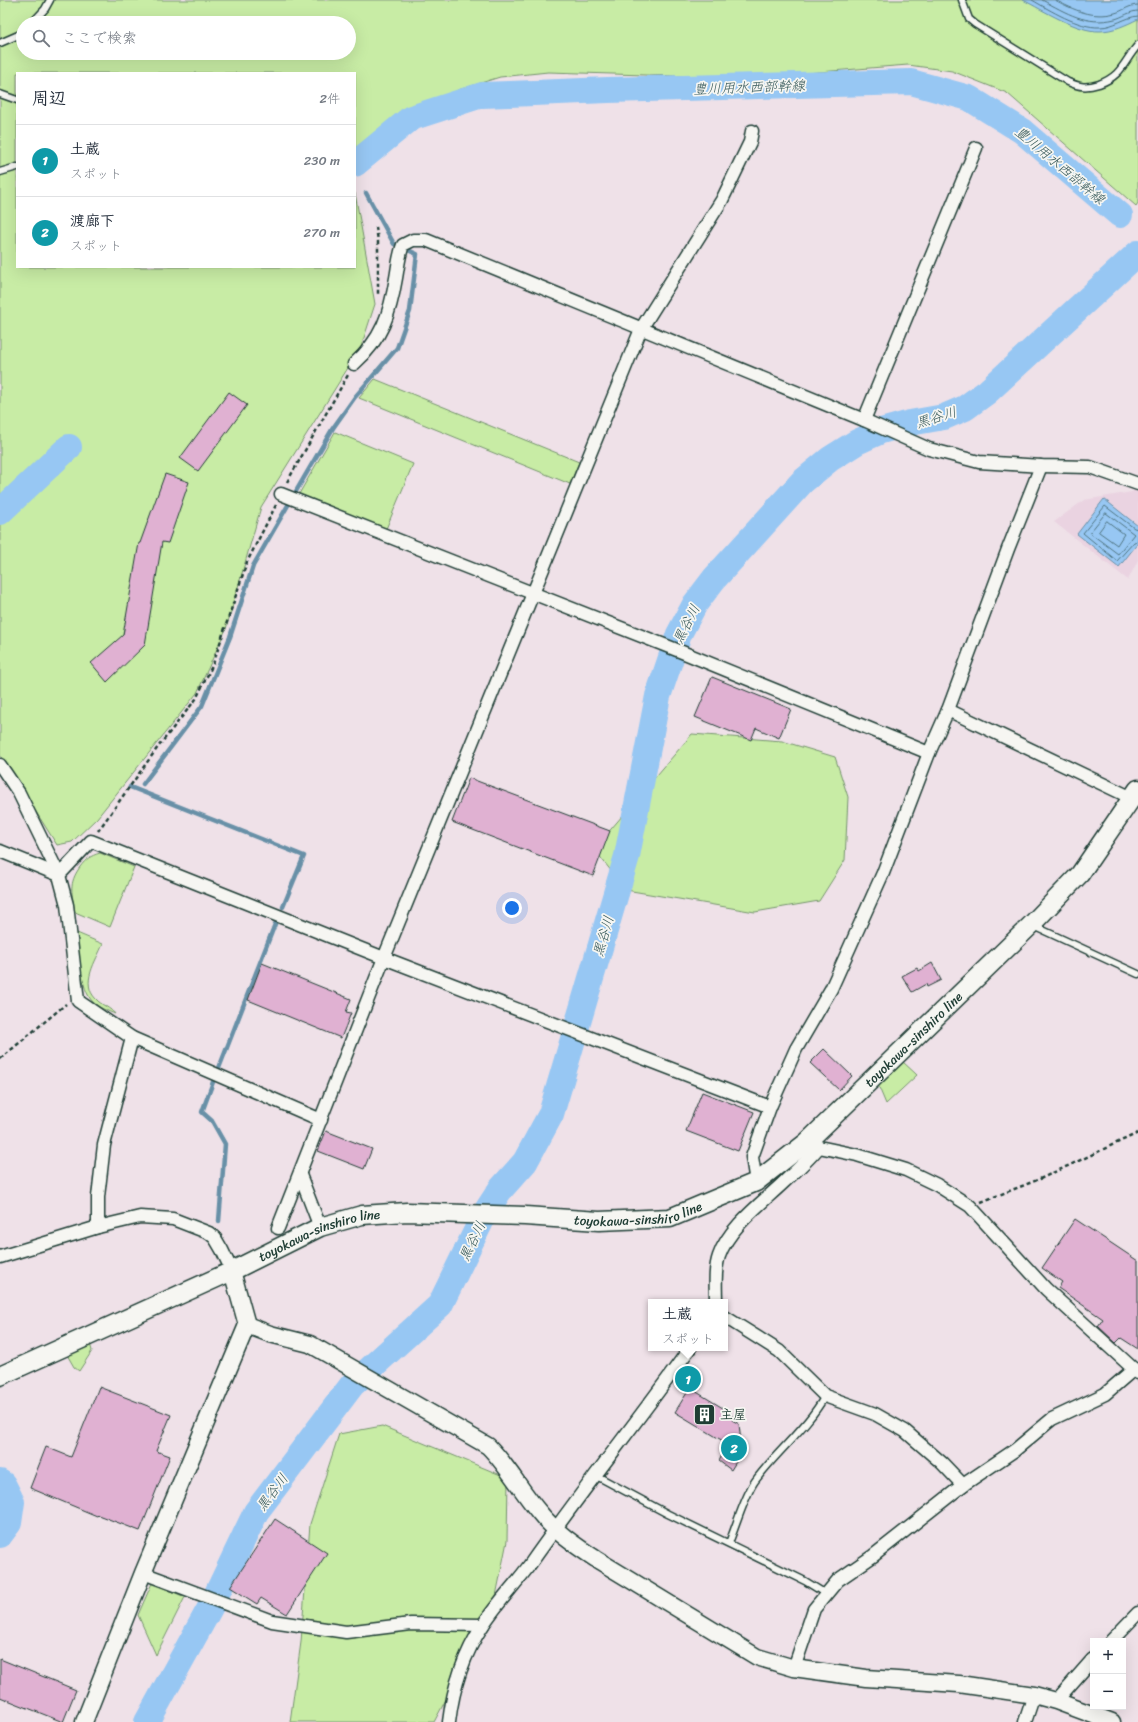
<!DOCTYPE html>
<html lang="ja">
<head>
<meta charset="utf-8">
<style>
  body { margin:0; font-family:Sriracha,"Klee One",sans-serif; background:#f2f2f3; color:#1f2937 }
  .controls { position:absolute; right:12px; bottom:12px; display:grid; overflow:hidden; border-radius:0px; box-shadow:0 4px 16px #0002 }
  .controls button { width:36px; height:36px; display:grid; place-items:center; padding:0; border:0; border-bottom:1px solid #e0e1e3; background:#fff; color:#1f2937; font:20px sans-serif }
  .you { position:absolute; left:512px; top:908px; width:14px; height:14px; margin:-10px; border:3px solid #fff; border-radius:50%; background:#1a73e8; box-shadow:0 0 0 6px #1a73e833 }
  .badge { display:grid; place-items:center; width:26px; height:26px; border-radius:50%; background:#0f766e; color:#fff; font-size:13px; font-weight:700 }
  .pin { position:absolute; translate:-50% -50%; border:2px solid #fff; box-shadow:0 1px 4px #0006 }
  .popup { position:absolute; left:648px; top:1299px; width:80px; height:52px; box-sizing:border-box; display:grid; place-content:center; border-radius:0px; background:#fff; filter:drop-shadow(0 1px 3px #0005); font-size:13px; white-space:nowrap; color:#747a83 }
  .popup b { font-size:15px; color:#1f2937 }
  .popup::after { content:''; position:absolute; left:50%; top:100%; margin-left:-8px; border:8px solid transparent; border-top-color:#fff }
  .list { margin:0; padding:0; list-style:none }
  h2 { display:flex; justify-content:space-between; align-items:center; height:52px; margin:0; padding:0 16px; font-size:17px }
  h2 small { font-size:13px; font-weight:400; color:#747a83 }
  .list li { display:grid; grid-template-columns:26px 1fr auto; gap:12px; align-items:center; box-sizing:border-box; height:72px; padding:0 16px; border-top:1px solid #e0e1e3 }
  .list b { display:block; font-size:15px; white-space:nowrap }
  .list p { margin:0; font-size:13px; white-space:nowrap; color:#747a83 }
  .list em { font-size:13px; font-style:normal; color:#747a83 }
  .icon { flex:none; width:22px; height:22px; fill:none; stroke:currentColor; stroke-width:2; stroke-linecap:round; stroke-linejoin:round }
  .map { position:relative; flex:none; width:1138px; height:1722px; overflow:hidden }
  .search { position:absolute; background:#fff; box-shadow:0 4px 16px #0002; left:16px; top:16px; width:340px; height:44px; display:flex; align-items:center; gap:10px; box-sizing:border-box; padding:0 14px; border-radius:22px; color:#747a83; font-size:15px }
  .panel { position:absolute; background:#fff; box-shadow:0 4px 16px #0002; left:16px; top:72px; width:340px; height:196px; border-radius:0px }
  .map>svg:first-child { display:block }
  .built { fill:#ead3e1 }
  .green { fill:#c8eca5; stroke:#74946c; fill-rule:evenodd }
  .water { fill:#97c7f3; stroke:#6790a7 }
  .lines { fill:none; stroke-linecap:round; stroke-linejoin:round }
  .shore { stroke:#4f7480; stroke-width:1 }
  .stream { stroke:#6790a7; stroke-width:4.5 }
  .river { stroke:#97c7f3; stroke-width:26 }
  .building { fill:#e0b1d2; stroke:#1f3d34 }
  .lane-casing { stroke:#1f3d34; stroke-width:9 }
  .street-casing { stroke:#1f3d34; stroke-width:15 }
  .secondary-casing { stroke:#1f3d34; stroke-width:19 }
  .primary-casing { stroke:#1f3d34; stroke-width:21 }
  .path { stroke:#1f3d34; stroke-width:2.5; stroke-dasharray:4 3; stroke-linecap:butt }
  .lane { stroke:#f6f6f2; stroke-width:6 }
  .street { stroke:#f6f6f2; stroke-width:12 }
  .secondary { stroke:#f6f6f2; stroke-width:16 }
  .primary { stroke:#f6f6f2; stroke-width:18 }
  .labels { text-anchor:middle; stroke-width:3.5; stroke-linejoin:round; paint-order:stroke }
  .street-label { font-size:13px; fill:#1f3d34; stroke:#f6f6f2 }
  .poi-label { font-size:13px; font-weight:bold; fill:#1f3d34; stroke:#f6f6f2; text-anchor:start }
  .water-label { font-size:14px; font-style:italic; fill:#37595a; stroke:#f6f6f2 }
</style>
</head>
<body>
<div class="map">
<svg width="1138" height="1722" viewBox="0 0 1138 1722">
  <rect width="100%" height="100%" fill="#efe1e8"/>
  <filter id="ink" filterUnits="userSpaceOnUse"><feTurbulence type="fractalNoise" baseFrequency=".025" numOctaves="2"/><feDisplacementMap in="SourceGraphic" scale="8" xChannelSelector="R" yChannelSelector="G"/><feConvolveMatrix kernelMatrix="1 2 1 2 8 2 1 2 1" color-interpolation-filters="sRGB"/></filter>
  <g filter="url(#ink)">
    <polygon class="built" points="1136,486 1138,487 1138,560 1128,580 1054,522 1084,500 1132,492"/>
    <g class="green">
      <path d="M 0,0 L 1138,0 L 1138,203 L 1136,206 L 1007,93 L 952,71 L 908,65 L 742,78 L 548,72 L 500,77 L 458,90 L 401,115 L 355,158 L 355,73 L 17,73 L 17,267 L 355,267 L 355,193 L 375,304 L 361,347 L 261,507 L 226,629 L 197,693 L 97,818 L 72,842 L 57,845 L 0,755 ZM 23,23 L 349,23 L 349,53 L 23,53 Z"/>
      <polygon points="375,379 579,462 570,484 359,398"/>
      <polygon points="335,432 413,464 386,529 299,494"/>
      <polygon points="692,734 782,741 835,757 848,797 845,860 819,901 755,912 626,890 594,849"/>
      <path d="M 100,853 L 134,867 L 110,927 L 75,912 C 72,893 68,884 80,867 C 86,859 90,856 100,853 Z"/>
      <path d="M 77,933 L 103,944 C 96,961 80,983 96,999 C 101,1005 111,1008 115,1014 C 108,1011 99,1008 93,1002 C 80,989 79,952 77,933 Z"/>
      <polygon points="902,1061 917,1075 886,1104 878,1085"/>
      <polygon points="90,1343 92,1351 79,1371 74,1367 66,1353"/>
      <polygon points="382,1426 508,1478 507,1541 496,1596 468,1658 434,1722 290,1722 301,1642 310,1524 339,1434"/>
      <polygon points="152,1583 185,1597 156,1655 138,1615"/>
    </g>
    <g class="water">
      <path d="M 1023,0 L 1138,0 L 1138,19 C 1126,25 1113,31 1100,31 C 1077,32 1043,10 1023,0 Z"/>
      <polygon points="1104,499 1138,526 1138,543 1119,567 1077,534"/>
    </g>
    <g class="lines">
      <g class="shore">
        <path d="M 1032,0 C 1050,10 1078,28 1100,27 C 1114,27 1125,17 1138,16"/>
        <path d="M 1042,0 C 1067,13 1086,26 1115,19 C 1123,17 1130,11 1138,11"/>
        <path d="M 1055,0 C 1074,10 1093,19 1115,13 C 1123,11 1129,5 1138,5"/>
        <polygon points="1106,513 1134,534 1118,554 1090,533"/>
        <polygon points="1107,521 1124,534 1117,545 1099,532"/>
        <polyline points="1138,529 1134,528 1105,506 1083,533 1117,561 1134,542 1138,541"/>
      </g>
      <g class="stream">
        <polyline points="143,784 202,706 230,637 253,566 295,493 333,428 355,397 397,348 410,311 417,254 394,244 366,193"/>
        <polyline points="130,787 304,856 283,907"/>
        <polyline points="219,1068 275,924"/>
        <polyline points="213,1082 202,1112 212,1121 225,1144 219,1221"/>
      </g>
      <g class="river">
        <polyline points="355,164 411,118 482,95 608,90 911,82 969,98 1022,131 1120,215"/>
        <polyline points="0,512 69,447"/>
        <polyline points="0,1482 3,1484 12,1502 9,1523 0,1535"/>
        <polyline points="147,1722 211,1606 256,1512 352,1385 440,1305 485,1213 500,1190 525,1162 551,1114 627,856 658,696 679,634 695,604 714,579 802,482 830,459 857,442 881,431 910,423 944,417 965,408 987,392 1138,253"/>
      </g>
    </g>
    <g class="building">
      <polygon points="229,392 247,405 198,471 180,458"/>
      <polygon points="165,474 189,482 168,543 162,542 145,645 107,682 91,663 123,635 139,543 140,543"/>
      <polygon points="712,677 791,709 779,738 756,728 751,740 695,717"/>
      <polygon points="469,778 610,831 593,876 452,822"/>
      <polygon points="262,963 351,999 346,1012 351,1013 341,1038 248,1000"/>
      <polygon points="932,963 941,980 927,987 926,984 912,992 902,976 917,968 919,971"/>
      <polygon points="824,1049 852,1076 839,1090 810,1063"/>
      <polygon points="702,1092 754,1112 738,1151 686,1131"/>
      <polygon points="326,1131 372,1149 364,1169 318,1151"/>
      <polygon points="1075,1219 1138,1261 1138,1349 1121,1338 1116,1343 1098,1326 1103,1319 1058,1288 1062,1282 1042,1268"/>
      <polygon points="99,1387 171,1415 156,1451 170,1456 140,1531 98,1515 97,1516 30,1488 46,1447 71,1457"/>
      <polygon points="690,1388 731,1413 730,1415 734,1417 732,1420 739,1424 742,1452 731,1470 719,1461 728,1444 675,1412"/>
      <polygon points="275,1519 327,1553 287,1614 261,1598 257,1604 230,1587"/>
      <polygon points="0,1659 76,1690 63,1722 0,1697"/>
    </g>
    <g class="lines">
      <defs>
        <g id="lane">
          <path d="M 962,0 L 969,19 L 975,24 L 1068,82 C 1080,87 1086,88 1099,84 C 1123,75 1123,62 1138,45"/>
          <polyline points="32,23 45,9 50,0"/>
          <polyline points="0,43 23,33"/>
          <polyline points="0,94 17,100"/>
          <polyline points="0,172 17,167"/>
          <polyline points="1034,926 1138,974"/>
          <polyline points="595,1475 668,1514 805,1581 826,1594"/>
          <path d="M 729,1543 C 736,1526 745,1495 755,1481 C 776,1452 807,1428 825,1396"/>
        </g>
        <g id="street">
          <path d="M 354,364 C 382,339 390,314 396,278 C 398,267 399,255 403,245 L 413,240 L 426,240 L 864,420 L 929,449 L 979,462 L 1041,466 L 1090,467 L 1138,484"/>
          <polyline points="864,420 976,148"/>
          <polyline points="281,494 682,652 929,753"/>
          <polyline points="948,710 1132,798"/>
          <polyline points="0,765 19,793 59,875 67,905 78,1001 132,1038 321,1120"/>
          <polyline points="0,851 59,875"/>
          <polyline points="59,875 91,841 384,958 770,1107"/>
          <polyline points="807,1142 819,1147 857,1155 906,1170 937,1185 970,1206 1046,1289 1138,1373"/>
          <polyline points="300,1175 320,1227"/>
          <polyline points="756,1182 752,1157 770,1107 796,1049 831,989 883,873 929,753 948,710 1008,549 1041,466"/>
          <polyline points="98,1227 98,1197 104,1145 132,1038"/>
          <polyline points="278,1228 384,958 641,329 722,200 750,142 752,131"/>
          <polyline points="0,1257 98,1227 140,1217 173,1219 209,1233 215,1238 222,1250 232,1271"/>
          <path d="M 716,1302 C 716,1288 714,1270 719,1256 C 729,1227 762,1203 784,1182 C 796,1171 808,1160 819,1147"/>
          <polyline points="725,1317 779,1351 825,1396 875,1414 905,1431 942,1463 963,1485"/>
          <polyline points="143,1573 272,1621 346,1632 411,1624 483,1625"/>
          <polyline points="1111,1641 1138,1613"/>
          <polyline points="794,1668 814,1609 838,1580 873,1556 963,1485 1015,1450 1052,1419 1105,1394 1134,1369"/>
          <polyline points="1056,1701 1093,1659"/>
          <path d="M 449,1722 C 453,1688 464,1654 483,1625 C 497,1603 516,1584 531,1563 C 582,1490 638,1421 690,1348"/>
          <polyline points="1025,1722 1034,1695"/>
        </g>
        <g id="secondary">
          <path d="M 247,1325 L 270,1334 L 310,1344 L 488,1446 C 508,1466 521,1491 539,1512 C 554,1531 576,1546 596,1559 L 757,1657 L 794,1668 L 866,1678 L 959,1684 L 1034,1695 L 1056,1701 L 1112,1722"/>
          <polyline points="84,1722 143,1573 247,1325 232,1271"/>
        </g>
        <g id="primary">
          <path id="s1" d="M 0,1376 L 232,1271 L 320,1227 L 362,1215 L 407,1212 L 525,1216 L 599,1221 L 670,1218 L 756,1182 L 807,1142 L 1031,925 L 1080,874 L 1138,789"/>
        </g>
      </defs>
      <use href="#lane" class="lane-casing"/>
      <use href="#street" class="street-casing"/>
      <use href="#secondary" class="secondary-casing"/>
      <use href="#primary" class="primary-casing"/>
      <g class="path">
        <polyline points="376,227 378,241 378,295"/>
        <polyline points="287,482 348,375"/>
        <polyline points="98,831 158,747 196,699 213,664 247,562 276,505"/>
        <polyline points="0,1059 66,1004"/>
        <polyline points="981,1202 1040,1179 1138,1133"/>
      </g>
      <use href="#lane" class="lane"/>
      <use href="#street" class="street"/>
      <use href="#secondary" class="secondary"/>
      <use href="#primary" class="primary"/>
    </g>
  </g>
  <defs>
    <symbol id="building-square" viewBox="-11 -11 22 22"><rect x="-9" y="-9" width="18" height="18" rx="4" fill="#1f3d34" stroke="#f6f6f2"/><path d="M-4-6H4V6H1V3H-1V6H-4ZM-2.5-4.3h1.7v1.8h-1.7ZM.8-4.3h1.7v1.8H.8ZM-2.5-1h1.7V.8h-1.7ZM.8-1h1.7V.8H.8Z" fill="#fff"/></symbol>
  </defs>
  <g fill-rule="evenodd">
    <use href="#building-square" x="692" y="1402" width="25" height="25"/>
  </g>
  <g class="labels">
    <g class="street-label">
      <text dy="5" stroke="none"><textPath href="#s1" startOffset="1011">toyokawa-sinshiro line</textPath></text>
      <text dy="5" stroke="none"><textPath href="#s1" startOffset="674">toyokawa-sinshiro line</textPath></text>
      <text dy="5" stroke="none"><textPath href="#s1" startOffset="350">toyokawa-sinshiro line</textPath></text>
    </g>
    <g class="poi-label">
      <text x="720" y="1419">主屋</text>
    </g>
    <g class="water-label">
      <text transform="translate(749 87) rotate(-2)" y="5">豊川用水西部幹線</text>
      <text transform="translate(1060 165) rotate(40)" y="5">豊川用水西部幹線</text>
      <text transform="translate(936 417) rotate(-17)" y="5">黒谷川</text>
      <text transform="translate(686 624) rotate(-63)" y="5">黒谷川</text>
      <text transform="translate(603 936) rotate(-74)" y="5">黒谷川</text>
      <text transform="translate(472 1241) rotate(-64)" y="5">黒谷川</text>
      <text transform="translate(272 1492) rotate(-53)" y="5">黒谷川</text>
    </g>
  </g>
</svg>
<div class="controls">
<button>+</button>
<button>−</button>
</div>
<div class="you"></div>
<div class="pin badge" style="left:688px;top:1379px;background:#0f9aa8">1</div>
<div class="popup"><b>土蔵</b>スポット</div>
<div class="pin badge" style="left:734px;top:1448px;background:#0f9aa8">2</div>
<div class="search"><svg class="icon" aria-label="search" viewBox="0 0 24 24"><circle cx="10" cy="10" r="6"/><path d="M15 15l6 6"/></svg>ここで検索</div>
<section class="panel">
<h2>周辺<small>2件</small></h2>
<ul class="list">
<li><span class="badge" style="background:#0f9aa8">1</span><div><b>土蔵</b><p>スポット</p></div><em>230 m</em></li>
<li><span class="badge" style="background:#0f9aa8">2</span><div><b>渡廊下</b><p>スポット</p></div><em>270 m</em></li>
</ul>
</section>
</div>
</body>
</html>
